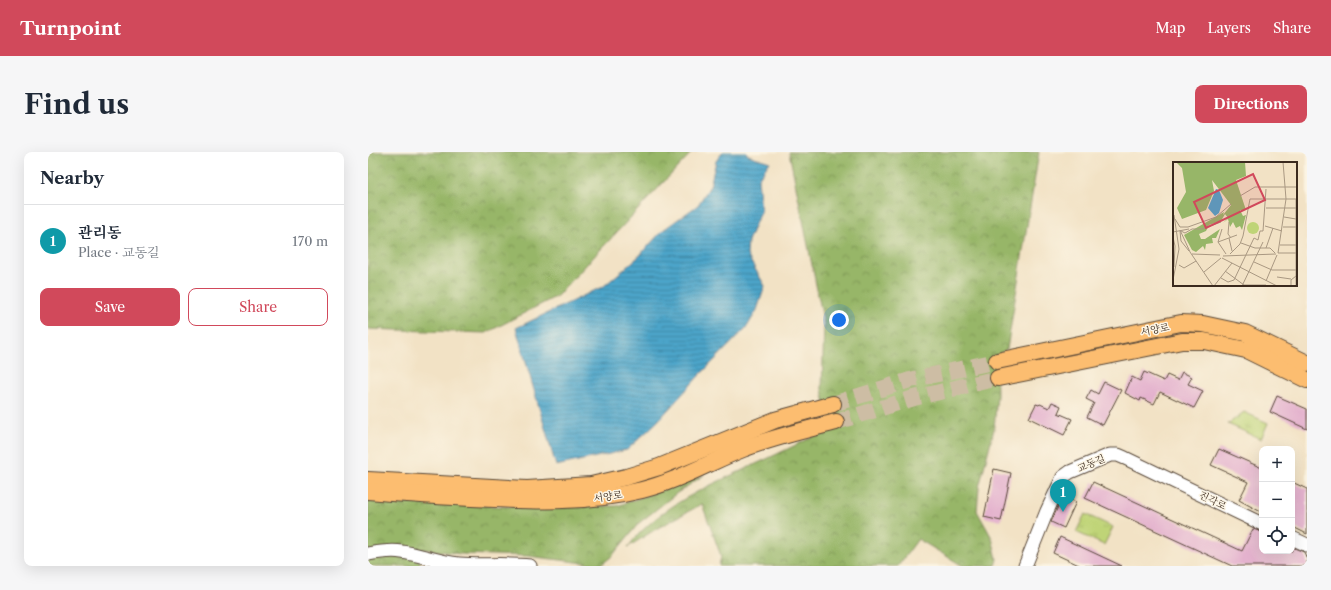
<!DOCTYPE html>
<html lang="en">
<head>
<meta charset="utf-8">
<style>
  body { margin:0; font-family:"Libre Caslon Text","Noto Serif KR",serif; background:#f6f6f7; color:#1f2937 }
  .controls { position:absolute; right:12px; bottom:12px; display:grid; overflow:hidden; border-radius:8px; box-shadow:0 4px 16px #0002 }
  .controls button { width:36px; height:36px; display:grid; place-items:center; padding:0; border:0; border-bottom:1px solid #e0e1e3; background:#fff; color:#1f2937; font:20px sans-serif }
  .you { position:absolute; left:471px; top:168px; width:14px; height:14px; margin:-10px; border:3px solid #fff; border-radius:50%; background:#1a73e8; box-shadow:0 0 0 6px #1a73e833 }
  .badge { display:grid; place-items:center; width:26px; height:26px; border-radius:50%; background:#d1495b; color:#fff; font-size:13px; font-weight:700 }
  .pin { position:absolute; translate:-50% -33px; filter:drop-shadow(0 1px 2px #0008) }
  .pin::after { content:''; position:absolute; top:21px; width:14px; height:12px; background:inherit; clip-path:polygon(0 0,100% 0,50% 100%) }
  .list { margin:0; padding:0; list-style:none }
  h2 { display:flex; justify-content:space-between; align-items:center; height:52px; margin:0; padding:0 16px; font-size:17px }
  h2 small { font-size:13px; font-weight:400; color:#747a83 }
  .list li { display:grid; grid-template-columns:26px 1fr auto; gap:12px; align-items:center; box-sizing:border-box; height:72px; padding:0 16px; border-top:1px solid #e0e1e3 }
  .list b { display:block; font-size:15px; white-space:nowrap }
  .list p { margin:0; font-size:13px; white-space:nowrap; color:#747a83 }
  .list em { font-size:13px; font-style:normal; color:#747a83 }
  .actions { display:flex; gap:8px; padding:12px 16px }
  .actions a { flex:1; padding:9px 0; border:1px solid #d1495b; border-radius:8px; text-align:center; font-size:14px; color:#d1495b }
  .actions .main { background:#d1495b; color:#fff }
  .icon { flex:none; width:22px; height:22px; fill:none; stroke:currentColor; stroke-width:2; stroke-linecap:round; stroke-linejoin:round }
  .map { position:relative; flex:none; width:939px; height:414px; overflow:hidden; border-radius:8px }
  header { display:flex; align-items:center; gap:24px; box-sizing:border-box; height:56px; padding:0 20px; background:#d1495b; color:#fff }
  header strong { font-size:19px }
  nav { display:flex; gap:22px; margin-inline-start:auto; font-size:14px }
  .intro { display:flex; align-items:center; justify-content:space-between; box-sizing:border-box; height:96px; padding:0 24px }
  h1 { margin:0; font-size:28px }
  .button { padding:10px 18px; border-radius:8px; background:#d1495b; color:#fff; font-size:14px; font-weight:700 }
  main { display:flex; gap:24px; padding:0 24px }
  aside { flex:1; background:#fff; border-radius:8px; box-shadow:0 4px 16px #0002 }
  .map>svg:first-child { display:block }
  .forest { fill:url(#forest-crowns); stroke:#697043 }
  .park { fill:url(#park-tufts); stroke:#7d7f4a }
  .water { fill:url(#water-rules); stroke:#446774 }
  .building { fill:#e4b2ce }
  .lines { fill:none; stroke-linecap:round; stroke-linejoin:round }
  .major-tunnel { stroke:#cdbda4; stroke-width:16; stroke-dasharray:16 8; stroke-linecap:butt }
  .minor-casing { stroke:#564637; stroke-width:15 }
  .major-casing { stroke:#564637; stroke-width:18 }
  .minor { stroke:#fff; stroke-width:13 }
  .major { stroke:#fcbd6f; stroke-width:16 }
  .labels { text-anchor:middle; stroke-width:3; stroke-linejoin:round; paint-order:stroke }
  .street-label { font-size:10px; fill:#3b2a1e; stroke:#fcf5e5 }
  .inset-road { fill:none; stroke:#a99882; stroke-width:1 }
  .view { fill:#d1495b; fill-opacity:0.15; stroke:#d1495b; stroke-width:2 }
  .inset-edge { fill:none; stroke:#3b2a1e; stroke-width:2 }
</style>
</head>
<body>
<header>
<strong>Turnpoint</strong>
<nav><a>Map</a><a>Layers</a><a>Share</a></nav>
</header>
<div class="intro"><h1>Find us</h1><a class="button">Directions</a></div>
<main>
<aside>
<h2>Nearby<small></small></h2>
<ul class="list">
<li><span class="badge" style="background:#0f9aa8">1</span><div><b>관리동</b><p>Place · 교동길</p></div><em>170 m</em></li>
</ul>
<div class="actions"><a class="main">Save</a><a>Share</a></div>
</aside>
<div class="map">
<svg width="939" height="414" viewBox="0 0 939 414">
  <defs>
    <pattern id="forest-crowns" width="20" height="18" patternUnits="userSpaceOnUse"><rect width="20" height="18" fill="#97b668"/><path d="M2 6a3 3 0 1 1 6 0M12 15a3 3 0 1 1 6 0" fill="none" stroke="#7c9455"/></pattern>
    <pattern id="park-tufts" width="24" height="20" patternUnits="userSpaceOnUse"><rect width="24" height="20" fill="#bfd477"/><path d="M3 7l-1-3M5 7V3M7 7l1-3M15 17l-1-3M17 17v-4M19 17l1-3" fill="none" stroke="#a5b666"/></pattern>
    <pattern id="water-rules" width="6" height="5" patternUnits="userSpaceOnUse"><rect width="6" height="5" fill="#4ca4c9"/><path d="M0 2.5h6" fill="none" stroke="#4086a3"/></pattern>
  </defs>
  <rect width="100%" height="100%" fill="#fcf5e5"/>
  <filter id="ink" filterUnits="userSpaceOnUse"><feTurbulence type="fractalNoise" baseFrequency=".025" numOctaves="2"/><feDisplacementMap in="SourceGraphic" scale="8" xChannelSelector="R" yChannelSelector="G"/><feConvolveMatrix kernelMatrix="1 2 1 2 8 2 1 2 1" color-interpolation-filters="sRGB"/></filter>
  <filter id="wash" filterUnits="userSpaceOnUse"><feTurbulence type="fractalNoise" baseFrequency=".012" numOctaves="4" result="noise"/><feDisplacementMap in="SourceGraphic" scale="16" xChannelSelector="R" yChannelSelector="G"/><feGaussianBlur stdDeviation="0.9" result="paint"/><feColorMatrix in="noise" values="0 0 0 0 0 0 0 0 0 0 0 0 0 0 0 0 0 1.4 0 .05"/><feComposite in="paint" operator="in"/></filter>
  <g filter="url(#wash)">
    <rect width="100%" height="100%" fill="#f2e2c5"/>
    <g class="forest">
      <polygon points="0,0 324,0 189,144 118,181 0,177"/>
      <path d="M 421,0 L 671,0 L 639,197 L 628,204 L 629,243 L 626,277 L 611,335 L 609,359 L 624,386 L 629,407 L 627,414 L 595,414 L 550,387 L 530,414 L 351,414 L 353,404 L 334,352 L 288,377 L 260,395 C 291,353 343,333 390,311 C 414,300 438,288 462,276 L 454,237 L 456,172 Z"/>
      <polygon points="336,323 309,341 271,371 244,404 233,413 160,404 93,402 55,397 51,414 0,414 0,349 148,355 249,354"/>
    </g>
    <g class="park">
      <polygon points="876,260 900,271 893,287 860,272"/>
      <polygon points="717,362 745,375 736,393 708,380"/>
    </g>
    <polygon class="water" points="355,0 378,0 380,3 402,10 390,27 393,58 380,89 379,103 397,134 389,158 379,175 329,226 288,271 259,298 188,314 148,176 236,134 269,106 295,78 330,53 342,34 348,9"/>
    <g id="blocks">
      <g class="building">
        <polygon points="776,220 796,229 799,223 810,228 814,220 824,225 820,232 835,239 826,256 792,240 786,252 773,246 772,249 757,241 764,225 772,229"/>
        <polygon points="736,230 753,238 735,273 719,265 726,251 718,247 723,238 730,242"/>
        <polygon points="909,244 939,257 939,277 902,260"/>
        <polygon points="684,250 693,254 690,261 704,267 696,283 661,266 668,252 671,253 672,252 681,256"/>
        <polygon points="851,297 894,316 894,363 892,362 893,360 871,348 880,330 843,313"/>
        <polygon points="626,317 643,321 633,369 616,365"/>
        <polygon points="725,330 874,399 885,377 894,380 894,399 924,399 924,395 936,400 939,407 939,414 864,414 717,346"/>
        <polygon points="924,330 939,337 939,382 925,375 927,379 924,378"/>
        <polygon points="695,344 708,350 696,376 683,370"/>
        <polygon points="692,385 754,414 713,414 685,401"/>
      </g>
    </g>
  </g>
  <g filter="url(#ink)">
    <use href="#blocks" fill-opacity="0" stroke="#564637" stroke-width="1"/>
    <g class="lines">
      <g class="major-tunnel">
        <polyline points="465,252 542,228 629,209"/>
        <polyline points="468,270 546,246 630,226"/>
      </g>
      <defs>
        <g id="minor">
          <polyline points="924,386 939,393"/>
          <path d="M 0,402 C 11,400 23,398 34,400 C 53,403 72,410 91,412 C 115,414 139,411 162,414"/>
          <polyline points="657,414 679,359 695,325 702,320 742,303 750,303 757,306 894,372"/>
        </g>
        <g id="major">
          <polyline points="629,209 813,171 835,172 877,181 939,211"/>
          <polyline points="630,226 814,189 836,189 878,198 939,228"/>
          <polyline points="0,328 159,337 223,333 258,325 291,315 407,268 465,252"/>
          <path d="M 0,339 C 34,342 68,344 103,346 C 161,349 218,352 274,338 C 310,329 342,310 375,297 C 406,285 437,278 468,270"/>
        </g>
      </defs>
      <use href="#minor" class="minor-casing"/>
      <use href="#major" class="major-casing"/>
      <use href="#minor" class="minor"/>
      <use href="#major" class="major"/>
    </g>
  </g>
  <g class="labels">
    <g class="street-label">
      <text transform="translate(787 177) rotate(-11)" y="4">서양로</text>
      <text transform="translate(723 311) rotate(-23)" y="4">교동길</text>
      <text transform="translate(240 344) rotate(-9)" y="4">서양로</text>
      <text transform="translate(845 348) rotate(26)" y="4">진각로</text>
    </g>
  </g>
  <g transform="translate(805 10)">
    <rect width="124" height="124" fill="#f2e2c5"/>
    <path d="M74 66a6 6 0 1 1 12 0a6 6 0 1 1-12 0Z" fill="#bfd477"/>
    <path d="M 3,0 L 72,0 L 73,14 L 63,18 L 73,48 L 67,48 L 70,54 L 73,53 L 69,68 L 67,64 L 63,66 L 60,60 L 57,65 L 55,57 L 50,61 L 55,56 L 52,52 L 48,59 L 36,63 L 33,69 L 26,72 L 28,77 L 32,77 L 47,67 L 43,76 L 39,76 L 40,81 L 33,82 L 32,88 L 30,84 L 23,90 L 19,88 L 11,73 L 51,50 L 50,53 L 58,43 L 39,18 L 41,29 L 33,48 L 9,57 L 4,46 L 13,30 L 9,6 Z" fill="#97b668"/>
    <path d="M 43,27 L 46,28 L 50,38 L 46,51 L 42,54 L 35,46 Z" fill="#4ca4c9"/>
    <path class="inset-road" d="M 67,34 L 82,25 L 124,25M 93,46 L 123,46M 111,55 L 123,57M 2,57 L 7,65 L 15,65 L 43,55 L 58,42M 56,60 L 55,72 L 58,76M 92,64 L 109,69M 110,65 L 123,65M 49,67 L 45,80 L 53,92M 7,68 L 17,90 L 40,124M 7,69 L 8,79 L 16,89M 8,69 L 12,71 L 19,67 L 29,67 L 48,60M 0,70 L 16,67M 0,75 L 2,84 L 1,105M 56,76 L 59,89M 45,80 L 64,73M 68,81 L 82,86 L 97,86 L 102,91M 107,83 L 124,83M 93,86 L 100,66M 105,91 L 113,37 L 110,0M 105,91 L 123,91M 19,92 L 47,93M 57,92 L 67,82 L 70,74 L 77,37 L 124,37M 50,94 L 103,92M 49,96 L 104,124M 81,100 L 99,108 L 123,108M 6,103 L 11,106 L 23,99M 52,109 L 71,123 L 93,123M 31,110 L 48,96M 104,115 L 118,117M 48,116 L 55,120 L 61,118 L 81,76 L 85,78 L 87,69 L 90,69 L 93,27M 0,118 L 6,87 L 1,53M 93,119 L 104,93M 123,123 L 123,37M 41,124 L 59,101M 69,124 L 90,80M 118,124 L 118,118 L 123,114"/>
    <path class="view" d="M 80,12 L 92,38 L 33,66 L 21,40 Z"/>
    <rect width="124" height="124" class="inset-edge"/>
  </g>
</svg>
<div class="controls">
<button>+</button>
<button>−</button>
<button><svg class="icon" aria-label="locate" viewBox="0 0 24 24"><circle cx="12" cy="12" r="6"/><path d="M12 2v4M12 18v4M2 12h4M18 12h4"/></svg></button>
</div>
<div class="you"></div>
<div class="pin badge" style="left:695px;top:360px;background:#0f9aa8">1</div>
</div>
</main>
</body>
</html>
